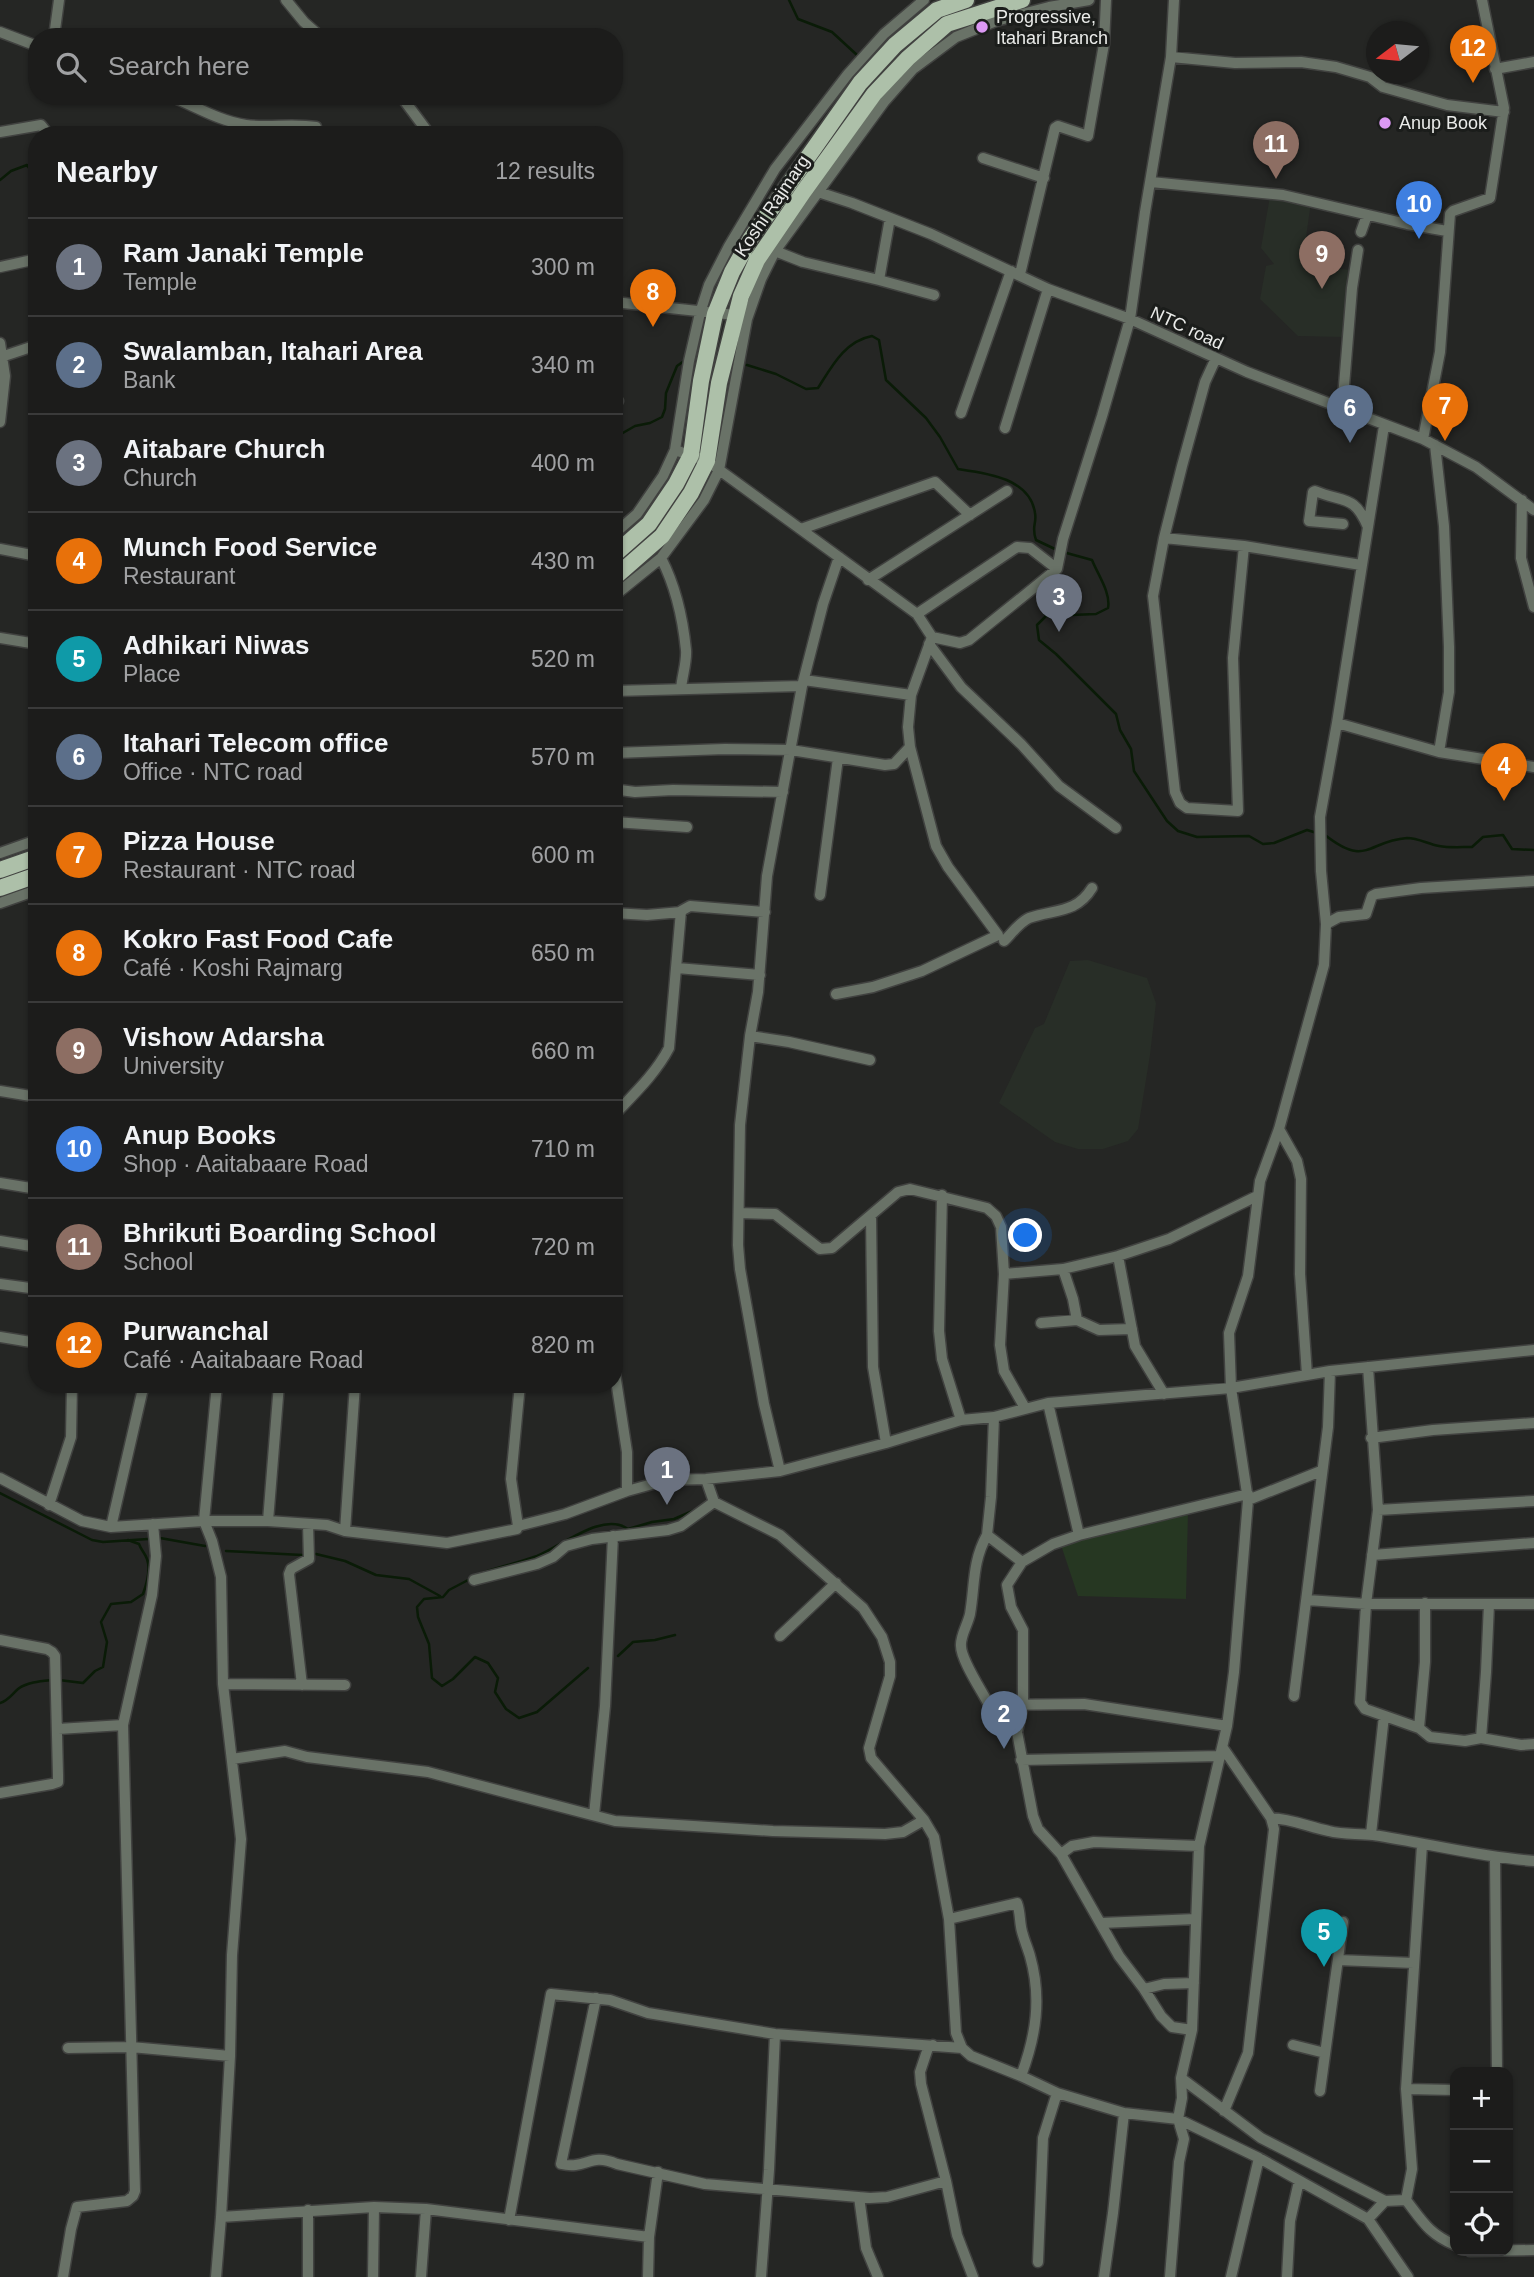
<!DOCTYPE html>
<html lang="en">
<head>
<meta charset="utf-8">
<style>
  :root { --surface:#1c1c1b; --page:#252524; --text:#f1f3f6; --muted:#a0a1a3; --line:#3a3a3a; --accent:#ea580c }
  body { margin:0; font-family:Helvetica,sans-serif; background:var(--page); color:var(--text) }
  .controls { position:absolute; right:21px; bottom:21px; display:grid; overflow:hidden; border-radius:14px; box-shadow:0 2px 5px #0004 }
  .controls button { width:63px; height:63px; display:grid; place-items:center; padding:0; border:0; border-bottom:2px solid var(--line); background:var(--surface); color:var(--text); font:35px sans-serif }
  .compass { position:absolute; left:1366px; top:21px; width:63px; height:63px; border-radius:50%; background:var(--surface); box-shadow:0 2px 5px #0004; rotate:254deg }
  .you { position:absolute; left:1026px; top:1236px; width:24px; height:24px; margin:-18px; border:5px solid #fff; border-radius:50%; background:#1a73e8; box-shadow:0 0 0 10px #1a73e833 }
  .badge { display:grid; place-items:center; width:46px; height:46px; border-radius:50%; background:var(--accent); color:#fff; font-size:23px; font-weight:700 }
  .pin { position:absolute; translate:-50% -58px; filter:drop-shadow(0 2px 4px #0008) }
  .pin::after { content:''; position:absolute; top:37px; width:24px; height:21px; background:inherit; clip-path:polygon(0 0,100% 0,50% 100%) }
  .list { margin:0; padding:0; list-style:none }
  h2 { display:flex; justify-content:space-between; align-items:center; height:91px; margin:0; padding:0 28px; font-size:30px }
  h2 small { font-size:23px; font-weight:400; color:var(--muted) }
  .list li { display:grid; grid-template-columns:46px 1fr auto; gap:21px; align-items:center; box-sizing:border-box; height:98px; padding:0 28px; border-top:2px solid var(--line) }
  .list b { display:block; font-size:26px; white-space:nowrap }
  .list p { margin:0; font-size:23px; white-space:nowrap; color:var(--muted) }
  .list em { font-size:23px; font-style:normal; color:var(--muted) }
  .icon { flex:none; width:38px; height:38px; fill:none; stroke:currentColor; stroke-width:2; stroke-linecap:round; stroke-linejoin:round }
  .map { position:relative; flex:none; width:1534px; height:2277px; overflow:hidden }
  .search { position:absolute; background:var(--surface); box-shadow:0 2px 5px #0004; left:28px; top:28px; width:595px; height:77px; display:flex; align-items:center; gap:18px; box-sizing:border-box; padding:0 24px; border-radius:28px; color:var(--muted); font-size:26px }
  .panel { position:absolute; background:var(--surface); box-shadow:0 2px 5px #0004; left:28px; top:126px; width:595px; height:1267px; border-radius:28px }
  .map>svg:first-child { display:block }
</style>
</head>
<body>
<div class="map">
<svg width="1534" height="2277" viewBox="0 0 1534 2277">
  <rect width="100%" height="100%" fill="#252624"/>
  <!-- built -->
  <path fill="#282e27" d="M1270 196 1311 202 1302 266 1352 270 1343 337 1298 336 1260 299 1266 266 1274 264 1261 248Z
    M1088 960 1147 978 1156 1003 1150 1055 1138 1129 1128 1141 1103 1149H1078L1055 1142 999 1103 1035 1028 1044 1024 1070 961Z"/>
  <!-- pitch -->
  <path fill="#263722" d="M1188 1511 1186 1599 1078 1596 1061 1545Z"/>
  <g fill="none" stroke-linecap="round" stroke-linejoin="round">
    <!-- stream -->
    <path stroke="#0a1b07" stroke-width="2.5" d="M789 0 798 19 832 32 857 55
      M0 180 11 171 27 165 37 179
      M747 365 776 374 806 389 818 388C832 366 845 341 872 336L879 340 886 380 926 418 940 437 958 469C986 473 1030 478 1035 513 1037 524 1031 526 1036 540L1057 550
      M614 438 635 426 650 423 662 417 665 409 666 393 677 366 684 361
      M1063 552 1092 560C1098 575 1111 593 1108 608L1096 614 1046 616 1037 625 1039 640 1056 654 1116 714 1120 730 1131 749 1134 771 1167 821 1178 831 1197 837 1249 836 1263 844 1274 843 1307 830 1317 833
      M1325 835C1367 868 1367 841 1407 838 1418 838 1428 844 1439 846 1449 848 1461 847 1472 847L1483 837 1503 835 1512 849 1534 850
      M0 1493 92 1540 103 1542 148 1539
      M160 1538 205 1546
      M226 1551 302 1555
      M316 1554 345 1561 376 1575 409 1579 440 1596
      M479 1574C498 1567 518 1563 537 1556 562 1546 603 1511 628 1529L652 1522 674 1519 695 1510
      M470 1579 449 1590 443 1597 424 1599 417 1607 418 1617 429 1644 432 1678 442 1686 453 1679 475 1657 488 1663 498 1678 495 1692 506 1709 519 1718 537 1712 588 1668
      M618 1656 633 1642 655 1640 675 1635
      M59 1680 83 1683 95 1671 103 1667 107 1642 101 1622 111 1604 131 1602 143 1594C147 1583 151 1570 147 1559 145 1553 141 1550 139 1544L128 1540
      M0 1703C9 1700 11 1695 18 1689 27 1682 42 1681 52 1680"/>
    <!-- street casing -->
    <g stroke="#414240" stroke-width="13">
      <path id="street" d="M286 0 304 22 321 37
        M0 32 37 46
        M54 37 59 0
        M1171 57 1235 63 1301 62 1336 67 1370 77 1383 87 1447 105 1504 112
        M1495 69 1534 62
        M170 96C195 106 219 121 246 125 269 128 293 123 316 127L317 135
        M401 96 430 135
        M0 132 41 125 49 135
        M983 158 1044 178
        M1151 182 1283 195 1407 224 1447 231
        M818 192 852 203 931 234 1048 289 1130 319 1247 372 1423 439 1476 467 1534 510
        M890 218 879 280 934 295
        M1361 232 1367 215
        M775 251 803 262 879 280
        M0 267 37 259
        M1020 274 1055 128 1058 126 1088 136 1104 44 1106 0
        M614 302 735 315
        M0 343 5 376 0 422
        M4 356 37 345
        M1216 358 1205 382 1182 466 1164 538 1153 596 1175 792 1180 803 1187 808 1238 811 1233 658 1244 546
        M614 400 618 401
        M1342 410 1352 288 1358 250
        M961 413 1011 271
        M1005 428 1048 289
        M1423 439 1440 352 1450 214 1453 211 1490 198 1504 108 1482 0
        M1435 445 1444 526 1449 647V692L1439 752
        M675 450 707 461 917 614 932 637 911 695 908 727 910 747 936 846 948 867 998 935 922 971 873 987 836 994
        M1522 500 1521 558 1534 607
        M1343 524 1309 521 1313 492 1315 491C1344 503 1354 494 1368 527
        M801 529 935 482 970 515
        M614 534 637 514 663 476 675 450 689 361 700 313 709 285 729 246 775 169 848 74 884 34 924 0
        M1164 538 1244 546 1361 565
        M0 549 37 556
        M661 558C675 585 683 620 686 650 687 662 682 676 681 689
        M868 580 1007 491
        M614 596 661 558 704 500 719 470 747 319 761 279 775 251 884 102 913 69 956 37 996 21 1049 7 1089 0
        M917 614 1017 547 1030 548 1057 569
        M932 637 960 643 969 640 1057 569 1063 539 1102 416 1130 319 1145 212 1171 57 1174 0
        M0 638 37 644
        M929 644 961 687 1021 744 1059 786 1116 828
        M804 680 911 695
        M614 691 802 686
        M1337 723 1439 752 1534 767
        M614 753 725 749 791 750 885 765 894 764 910 747
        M614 793 620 790 635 792 673 790 783 792
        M614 822 687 827
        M0 853 37 840
        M820 895 838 758
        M0 903 37 890
        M614 913 647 915 681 912
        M1326 924 1339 917 1366 914 1372 896 1376 894 1421 888 1534 881
        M1004 941C1011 934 1020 922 1029 918 1054 909 1076 914 1092 888
        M677 968 760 975
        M750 1036 789 1042 870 1060
        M0 1091 37 1097
        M615 1114C635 1093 656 1073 669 1048L681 911 690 906 765 912
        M1279 1129 1297 1161 1301 1179 1300 1274 1307 1375
        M0 1183 37 1189
        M942 1195 939 1331 942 1359 961 1420
        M739 1213 775 1214 820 1249 832 1248 898 1192 910 1189 987 1208 996 1216 1001 1227 1004 1274 1000 1345 1004 1371 1025 1408
        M871 1216 873 1367 886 1443
        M0 1241 37 1247
        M1118 1256 1135 1346 1164 1394
        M1063 1269 1073 1299 1077 1320
        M1004 1274 1063 1269 1118 1256 1169 1239 1257 1196
        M0 1284 37 1289
        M1041 1323 1077 1320 1099 1330 1132 1329
        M0 1337 37 1343
        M614 1367 627 1452V1491
        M1368 1367 1378 1510 1366 1604 1360 1702 1365 1709 1419 1728 1430 1737 1465 1741 1481 1738 1521 1745 1534 1744
        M1048 1403 1079 1535
        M994 1417 991 1497 987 1535 1022 1562
        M1371 1438 1433 1430 1534 1423
        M780 1471 764 1404 740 1269 738 1245 740 1125 750 1036 758 992 767 876 802 686 823 604 839 557
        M0 1478 82 1521 111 1527 204 1521H268L327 1525 345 1531 447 1543 517 1529 518 1526 565 1514 627 1491 667 1480 706 1479 780 1471 886 1443 961 1420 994 1417 1048 1403 1231 1388 1330 1371 1534 1350
        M706 1479 714 1502 780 1535 863 1608 882 1637 890 1662V1676L869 1748 871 1758 924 1820 934 1837 949 1919 956 2033 962 2048 971 2056 1021 2076 1057 2093 1124 2113 1178 2119 1259 2158 1368 2219 1408 2277
        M1248 1500 1321 1471
        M49 1505 71 1437 72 1384
        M1378 1510 1534 1501
        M268 1521 279 1384
        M518 1526 511 1479 520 1384
        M111 1527 144 1384
        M345 1531 355 1384
        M987 1535C972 1562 975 1585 970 1614 968 1624 960 1636 961 1646 961 1660 982 1691 989 1705L1084 1704 1227 1726
        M1372 1555 1534 1543
        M474 1580 537 1564 553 1557 566 1546 592 1539 668 1530 681 1526 714 1502
        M1307 1600 1366 1604H1534
        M780 1636 836 1583
        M0 1640 47 1649 52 1652 55 1656 58 1775V1782L52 1784 0 1793
        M223 1684 345 1685
        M302 1685 289 1574 291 1569 309 1559 308 1524
        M1294 1696 1328 1427 1330 1371
        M1419 1728 1425 1662V1603
        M58 1729 123 1725
        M1481 1738 1486 1672 1489 1604
        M1223 1748 1271 1818 1274 1829 1248 2053 1224 2111
        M232 1759 285 1751 307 1757 428 1772 615 1821 773 1831 885 1834 903 1832 924 1820
        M1021 1760 1221 1756
        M594 1815 605 1706 613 1536
        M1271 1818C1292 1819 1309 1827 1329 1831 1343 1835 1358 1833 1373 1835 1427 1843 1479 1857 1534 1861
        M1371 1834 1384 1716
        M1061 1854 1072 1846 1094 1842 1199 1846
        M1495 1859 1497 2072
        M949 1919 1017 1903C1021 1914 1019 1924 1023 1935 1025 1942 1028 1949 1030 1956 1042 1998 1036 2036 1021 2076
        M1101 1923 1196 1919
        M1338 1960 1414 1963
        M1144 1989 1164 1984 1194 1983
        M596 1998 561 2164C587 2170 589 2152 617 2164L705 2184 870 2198 887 2197 946 2181
        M1192 2030 1172 2027 1161 2016 1144 1989 1119 1956 1061 1854 1038 1829 1033 1816 1017 1732 1023 1705V1630L1011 1607 1007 1585 1022 1562 1053 1544 1079 1535 1248 1494
        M933 2045 928 2048 920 2072 921 2084 946 2181 957 2235 973 2277
        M1293 2045 1325 2053
        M68 2048 131 2047 230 2056
        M1181 2078 1261 2138 1385 2201
        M1406 2089 1455 2090
        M1320 2091 1343 1922
        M859 2197 866 2248 878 2277
        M1406 2200 1412 2169 1406 2089 1422 1845
        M308 2210V2277
        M221 2217 374 2207 426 2209 649 2237
        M1368 2219 1385 2201 1406 2200C1423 2222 1429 2234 1455 2245
        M509 2220 551 1994 610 2000 648 2013 775 2034 962 2048
        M1470 2251 1534 2250
        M1038 2262 1043 2138 1057 2093
        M63 2277 71 2229 77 2207 127 2201 133 2196 135 2191 123 1725 152 1595 156 1556 153 1524
        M216 2277 221 2217 230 2056 232 1955 241 1839 223 1684 221 1577 212 1541 204 1521 217 1384
        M373 2277 374 2207
        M421 2277 426 2209
        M648 2277 649 2237 658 2172
        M761 2277 769 2170 775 2034
        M1104 2277 1113 2213 1124 2113
        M1170 2277 1179 2162 1184 2139 1178 2119 1182 2098 1181 2078 1192 2030 1199 1846 1227 1726 1234 1672 1248 1500 1231 1388 1229 1333 1248 1276 1260 1181 1279 1129 1324 965 1326 924 1321 871 1320 817 1337 723 1384 426
        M1231 2277 1259 2158
        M1287 2277 1290 2221 1299 2181"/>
    </g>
    <!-- primary casing -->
    <g stroke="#414240" stroke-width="19">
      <path id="primary" d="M614 555 649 524 676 484 691 455 701 381 715 314 732 272 751 238 860 83 895 45 937 10 966 0
        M614 578 662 536 691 493 707 461 719 383 741 296 757 260 804 191 874 94 908 58 947 24 1022 0
        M0 870 37 857
        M0 888 37 875"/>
    </g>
    <!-- street -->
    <use href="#street" stroke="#697267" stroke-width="10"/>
    <!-- primary -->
    <use href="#primary" stroke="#adc0a9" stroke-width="16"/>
  </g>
  <!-- markers -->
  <g fill="#dc99f4" stroke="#1b1d1b" stroke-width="2.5">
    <circle cx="982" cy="27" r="7"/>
    <circle cx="1385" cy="123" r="7"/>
  </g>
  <g text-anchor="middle" stroke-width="6" stroke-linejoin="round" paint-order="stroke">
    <!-- poi labels -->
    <g font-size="18" fill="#eaebe9" stroke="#1b1d1b" text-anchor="start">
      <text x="996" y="23">Progressive,<tspan x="996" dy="21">Itahari Branch</tspan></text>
      <text x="1399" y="129">Anup Book</text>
    </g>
    <!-- street labels -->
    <g font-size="18" fill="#eaebe9" stroke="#1b1d1b">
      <text transform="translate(772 206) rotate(-56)" y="6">Koshi Rajmarg</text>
      <text transform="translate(1187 328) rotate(25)" y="6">NTC road</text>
    </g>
  </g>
</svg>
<div class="controls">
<button>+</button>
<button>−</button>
<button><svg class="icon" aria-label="locate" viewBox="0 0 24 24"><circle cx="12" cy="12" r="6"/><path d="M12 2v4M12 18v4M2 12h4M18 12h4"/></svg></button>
</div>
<svg class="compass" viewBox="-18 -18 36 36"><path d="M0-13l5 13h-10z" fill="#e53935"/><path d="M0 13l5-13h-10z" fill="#a0a1a3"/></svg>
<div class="you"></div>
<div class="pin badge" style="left:667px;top:1505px;background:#6b7280">1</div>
<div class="pin badge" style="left:1004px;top:1749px;background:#5c6f8a">2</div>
<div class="pin badge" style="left:1059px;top:632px;background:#6b7280">3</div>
<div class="pin badge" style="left:1504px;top:801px;background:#e8710a">4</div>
<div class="pin badge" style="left:1324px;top:1967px;background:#0f9aa8">5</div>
<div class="pin badge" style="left:1350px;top:443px;background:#5c6f8a">6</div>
<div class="pin badge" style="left:1445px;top:441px;background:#e8710a">7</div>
<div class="pin badge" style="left:653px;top:327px;background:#e8710a">8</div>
<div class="pin badge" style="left:1322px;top:289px;background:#8d6e63">9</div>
<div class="pin badge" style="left:1419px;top:239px;background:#3f7fe0">10</div>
<div class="pin badge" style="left:1276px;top:179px;background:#8d6e63">11</div>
<div class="pin badge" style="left:1473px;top:83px;background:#e8710a">12</div>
<div class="search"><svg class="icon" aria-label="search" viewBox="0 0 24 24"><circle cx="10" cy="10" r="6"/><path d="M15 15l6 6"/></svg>Search here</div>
<section class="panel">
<h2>Nearby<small>12 results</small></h2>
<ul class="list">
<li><span class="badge" style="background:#6b7280">1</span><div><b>Ram Janaki Temple</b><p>Temple</p></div><em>300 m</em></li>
<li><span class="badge" style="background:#5c6f8a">2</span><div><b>Swalamban, Itahari Area</b><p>Bank</p></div><em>340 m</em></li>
<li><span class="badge" style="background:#6b7280">3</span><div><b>Aitabare Church</b><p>Church</p></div><em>400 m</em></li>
<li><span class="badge" style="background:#e8710a">4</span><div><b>Munch Food Service</b><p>Restaurant</p></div><em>430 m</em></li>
<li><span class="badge" style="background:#0f9aa8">5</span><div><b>Adhikari Niwas</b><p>Place</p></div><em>520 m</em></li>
<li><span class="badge" style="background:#5c6f8a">6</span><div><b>Itahari Telecom office</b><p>Office · NTC road</p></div><em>570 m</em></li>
<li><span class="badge" style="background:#e8710a">7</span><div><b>Pizza House</b><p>Restaurant · NTC road</p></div><em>600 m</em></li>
<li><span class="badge" style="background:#e8710a">8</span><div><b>Kokro Fast Food Cafe</b><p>Café · Koshi Rajmarg</p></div><em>650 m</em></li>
<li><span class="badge" style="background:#8d6e63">9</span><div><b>Vishow Adarsha</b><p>University</p></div><em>660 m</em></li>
<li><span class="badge" style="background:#3f7fe0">10</span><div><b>Anup Books</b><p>Shop · Aaitabaare Road</p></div><em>710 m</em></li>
<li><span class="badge" style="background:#8d6e63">11</span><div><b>Bhrikuti Boarding School</b><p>School</p></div><em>720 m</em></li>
<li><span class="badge" style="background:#e8710a">12</span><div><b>Purwanchal</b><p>Café · Aaitabaare Road</p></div><em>820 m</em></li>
</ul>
</section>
</div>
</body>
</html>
